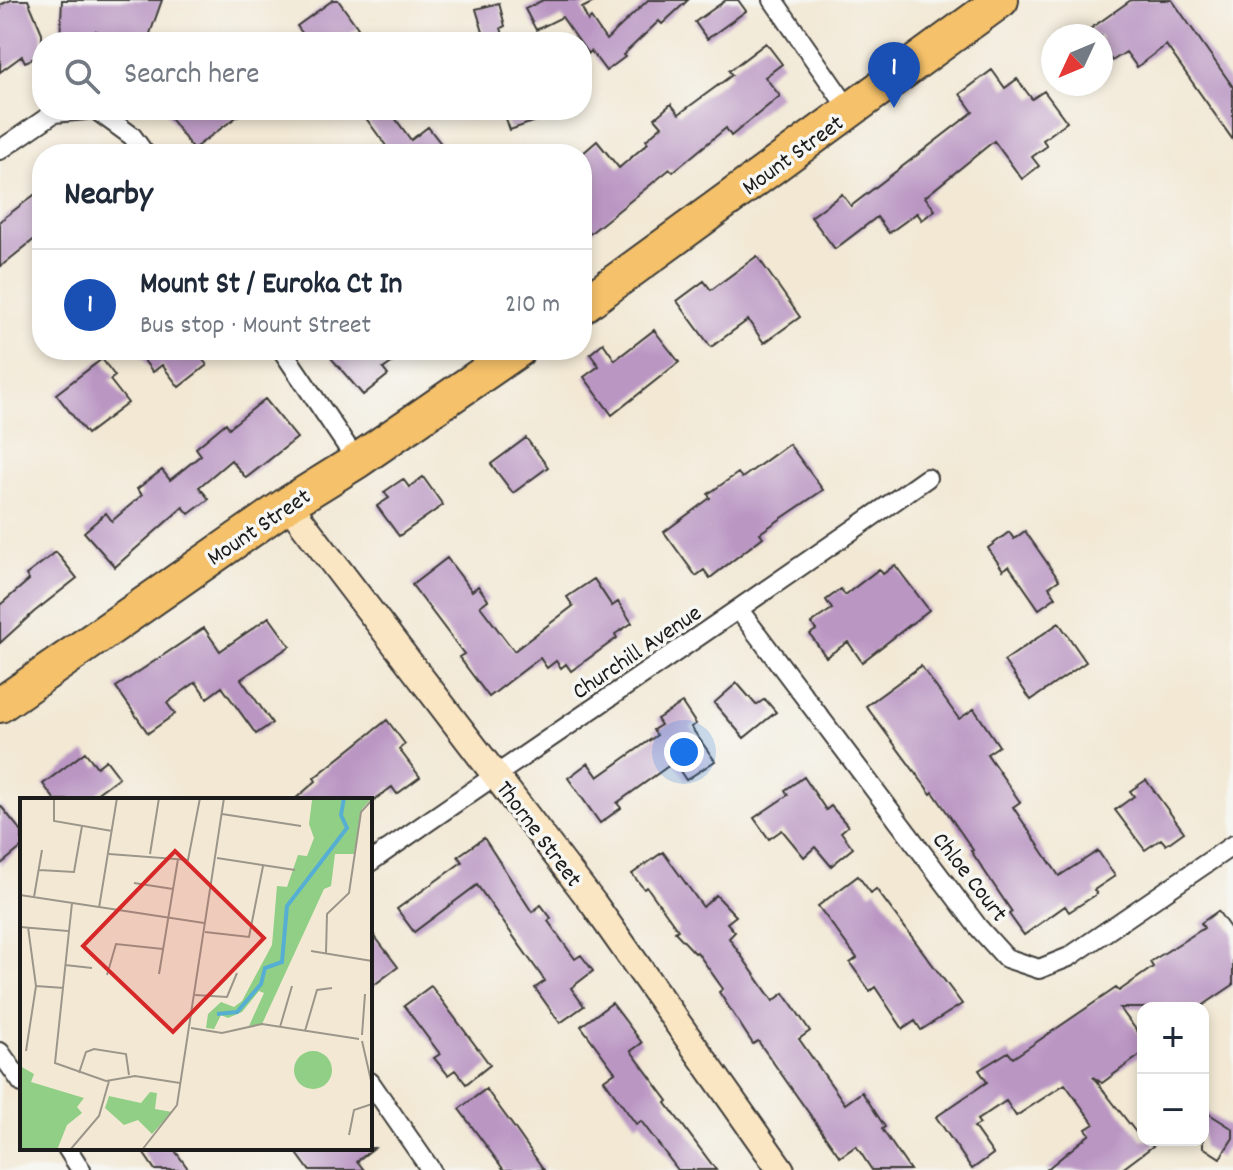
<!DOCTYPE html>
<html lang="en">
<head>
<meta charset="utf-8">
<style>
  :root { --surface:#fff; --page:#f6f6f7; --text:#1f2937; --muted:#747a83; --line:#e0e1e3; --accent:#c8321e }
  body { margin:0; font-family:Dekko,sans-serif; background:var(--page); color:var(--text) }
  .controls { position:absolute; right:24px; bottom:24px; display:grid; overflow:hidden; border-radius:16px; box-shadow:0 4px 12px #0003 }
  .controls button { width:72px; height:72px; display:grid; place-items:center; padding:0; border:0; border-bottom:2px solid var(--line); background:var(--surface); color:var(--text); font:40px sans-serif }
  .compass { position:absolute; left:1041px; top:24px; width:72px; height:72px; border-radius:50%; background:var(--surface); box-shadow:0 4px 12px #0003; rotate:226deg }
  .you { position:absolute; left:684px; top:752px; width:28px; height:28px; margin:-20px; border:6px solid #fff; border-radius:50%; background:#1a73e8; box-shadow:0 0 0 12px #1a73e833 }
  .badge { display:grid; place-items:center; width:52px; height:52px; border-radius:50%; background:var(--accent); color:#fff; font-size:26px; font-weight:700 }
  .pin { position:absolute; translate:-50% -66px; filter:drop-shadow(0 2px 4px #0008) }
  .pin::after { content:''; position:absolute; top:42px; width:28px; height:24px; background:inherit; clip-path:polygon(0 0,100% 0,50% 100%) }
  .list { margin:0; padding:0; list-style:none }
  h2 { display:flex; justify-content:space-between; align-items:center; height:104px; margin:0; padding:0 32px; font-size:34px }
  h2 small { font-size:26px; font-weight:400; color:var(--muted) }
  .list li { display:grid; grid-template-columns:52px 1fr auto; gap:24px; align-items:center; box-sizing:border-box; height:112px; padding:0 32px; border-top:2px solid var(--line) }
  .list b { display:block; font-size:30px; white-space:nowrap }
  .list p { margin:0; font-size:26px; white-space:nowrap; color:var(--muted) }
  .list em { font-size:26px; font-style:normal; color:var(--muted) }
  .icon { flex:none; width:44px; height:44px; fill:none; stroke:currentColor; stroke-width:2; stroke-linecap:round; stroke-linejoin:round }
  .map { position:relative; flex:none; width:1233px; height:1170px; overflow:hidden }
  .search { position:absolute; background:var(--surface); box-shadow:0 4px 12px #0003; left:32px; top:32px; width:560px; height:88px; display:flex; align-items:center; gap:20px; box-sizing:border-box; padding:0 28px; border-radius:32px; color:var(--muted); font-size:30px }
  .panel { position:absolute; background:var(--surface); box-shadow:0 4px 12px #0003; left:32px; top:144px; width:560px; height:216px; border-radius:32px }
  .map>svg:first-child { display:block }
</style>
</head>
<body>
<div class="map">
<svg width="1233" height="1170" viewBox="0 0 1233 1170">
  <rect width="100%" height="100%" fill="#f6f6f2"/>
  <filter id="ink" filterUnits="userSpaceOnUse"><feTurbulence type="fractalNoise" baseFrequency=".0125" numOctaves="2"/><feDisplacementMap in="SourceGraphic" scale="16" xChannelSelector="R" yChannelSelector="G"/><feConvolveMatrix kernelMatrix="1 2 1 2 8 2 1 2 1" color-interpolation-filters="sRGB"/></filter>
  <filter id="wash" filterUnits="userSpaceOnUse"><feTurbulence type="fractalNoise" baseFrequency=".006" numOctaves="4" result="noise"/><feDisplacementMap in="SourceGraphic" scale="32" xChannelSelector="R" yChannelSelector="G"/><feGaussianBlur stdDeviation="1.8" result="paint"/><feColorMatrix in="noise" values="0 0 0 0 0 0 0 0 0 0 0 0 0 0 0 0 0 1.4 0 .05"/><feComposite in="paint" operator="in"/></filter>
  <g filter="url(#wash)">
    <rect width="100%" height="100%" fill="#f2e8d4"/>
    <g id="blocks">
      <!-- building -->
      <path fill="#ba96c3" d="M11 0H28L42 33V55L25 62 22 56 0 72V5Z
        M62 0H162L147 42H125L96 31V42L60 41Z
        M333 0H338L358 28 339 42H309L297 26Z
        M543 0H598L582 8 588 21 591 18 606 40 648 0H688L662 24 659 21 623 55 625 57 606 71 591 51 588 54 562 17 536 30 525 9Z
        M726 0H738L746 11 707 39 695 22Z
        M1131 0H1172L1233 87V140L1166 45 1137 67 1126 52 1112 61 1101 45V36H1095L1090 29Z
        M499 3 505 26 501 28 505 42H486L476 9Z
        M766 43 782 64 765 77 780 96 731 136 726 128 673 172 670 169 582 240V154L597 141 619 168 648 143 646 140 662 126 655 118 671 104 679 114 732 75 729 71Z
        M992 70 1005 88 1017 79 1032 99 1044 91 1067 122 1043 140 1047 146 1032 157 1039 166 1022 179 994 141 925 197 935 210 922 220 917 213 889 233 877 217 835 249 811 217 842 194 851 206 973 112 960 94Z
        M164 110H246L193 149Z
        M360 110H389L411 140 428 127 449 154H392Z
        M503 110H558V113L510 130Z
        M42 189V233L0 267V221Z
        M757 256 800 317 764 343 748 320 711 347 677 301 704 281 711 290Z
        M654 330 679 362 612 415 584 377 599 366 590 354 603 343 615 360Z
        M136 350H195L207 365 179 387 162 365 153 372Z
        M341 350H410L383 369 388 375 363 395 331 358Z
        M102 359 115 376 110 380 128 403 87 434 56 394Z
        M265 399 297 438 246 478 231 460 199 487 209 499 189 514 183 507 115 567 84 532 106 513 112 521 142 495 137 489 162 470 170 480 201 455 196 448 226 423 229 428Z
        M526 438 548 467 513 493 491 464Z
        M789 444 823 490 760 533 763 537 710 578 704 570 696 576 664 532 710 498 708 494 738 473 742 478Z
        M423 477 443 505 399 536 377 506 389 498 384 492 403 479 409 487Z
        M1025 531 1059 580 1049 587 1056 597 1039 609 1009 566 1003 570 988 548 1009 532 1014 539Z
        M56 552 77 578 34 612 0 643V605L29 580 26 575Z
        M447 558 472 591 478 586 488 600 480 606 514 651 573 606 567 597 594 579 612 606 618 602 632 623 615 634 617 638 571 671 566 664 561 668 556 661 547 668 540 658 489 697 459 657 464 654 412 585Z
        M895 565 929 610 862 662 848 642 826 657 810 634 816 630 811 623 832 609 826 600 841 589 845 595 879 569 883 574Z
        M269 617 290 646 241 679 272 723 256 734 222 687 207 698 196 682 167 703 175 714 148 733 116 687 204 628 220 651Z
        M1059 623 1086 662 1031 700 1004 661Z
        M921 666 959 719 974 709 999 746 987 754 1020 802 1013 807 1059 876 1098 851 1115 876 1094 890 1097 894 1069 912 1065 906 1024 935 1009 914 1012 912 971 851 973 850 933 792 931 794 866 706Z
        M737 683 756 705 765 699 776 712 744 738 714 703Z
        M682 703 696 724 691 727 715 761 686 780 674 762 617 803 621 808 600 823 568 778 588 763 598 777 657 735 653 730 661 725 657 719Z
        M387 720 405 744 399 749 420 777 397 794 392 787 374 800H294L316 781 314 778Z
        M85 752 97 767 106 760 119 777 88 800H55L43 784Z
        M804 777 826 810 831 806 848 826 841 832 853 848 831 866 815 847 804 857 782 830 769 839 754 818 788 795 785 790Z
        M1146 780 1184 832 1166 845 1161 839 1145 850 1115 810 1134 796 1130 791Z
        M0 805 22 832V847L0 865Z
        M484 838 532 912 541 905 551 918 548 921 575 959 581 955 593 971 571 988 584 1006 560 1023 535 988 545 981 477 885 414 932 397 909 462 862 458 856Z
        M663 852 703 907 716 895 736 916 727 923 735 932 729 938 773 1001 784 993 810 1031 799 1039 845 1104 862 1092 885 1127 882 1129 910 1170H872L856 1146 840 1157 758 1041 753 1044 719 992 723 989 697 952 695 953 675 932 678 930 647 887 644 889 632 874Z
        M858 876 871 893 876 889 962 1004 921 1030 915 1021 903 1029 875 987 870 991 850 963 857 958 818 906Z
        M1218 911 1233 932V985L1199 1008H1120L1143 1039V1053L1102 1083 1093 1077 1142 1140H1161L1121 1170H1046L1090 1134 1086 1129 1094 1124 1065 1084 1016 1116 1006 1101 977 1120 980 1124 974 1127 993 1154 972 1169 936 1117 987 1082 979 1070 1008 1052 1013 1058 1116 988 1119 991 1153 967 1150 962 1204 928 1201 923Z
        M370 930 398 967 370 988Z
        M431 986 490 1065 466 1084 455 1070 448 1075 434 1058 440 1054 404 1006Z
        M612 1003 642 1043 631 1051 668 1101 666 1103 716 1170H678L641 1121 636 1124 604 1080 615 1072 581 1026Z
        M486 1089 516 1130 544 1170H504L459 1109Z
        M1203 1110 1233 1129V1138L1220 1158 1203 1147Z
        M140 1148H173L189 1170H155Z
        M293 1148H374L357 1161 364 1170H309Z"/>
    </g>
  </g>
  <g filter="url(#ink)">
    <use href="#blocks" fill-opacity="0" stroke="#3c3b38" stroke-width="2"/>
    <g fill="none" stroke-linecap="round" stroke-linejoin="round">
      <!-- street casing -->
      <g stroke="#3c3b38" stroke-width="22">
        <path id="street" d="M773 0 850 111
          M96 110 132 136 145 154
          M0 150 54 113 86 110
          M282 350 357 461
          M739 610 978 927 1006 958 1039 969 1069 957 1233 845
          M370 862C555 733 743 608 927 478
          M0 1052 22 1083
          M370 1082 431 1170
          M67 1148 81 1170"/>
      </g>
      <!-- secondary casing -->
      <g stroke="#3c3b38" stroke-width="30">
        <path id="secondary" d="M288 504 593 903 781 1170"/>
      </g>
      <!-- highway casing -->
      <g stroke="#3c3b38" stroke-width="38">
        <path id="highway" d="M582 306 1001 0
          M0 705 288 504 357 461 518 350"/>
      </g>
      <!-- street -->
      <use href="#street" stroke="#fff" stroke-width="18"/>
      <!-- secondary -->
      <use href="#secondary" stroke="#fbe6c4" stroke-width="26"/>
      <!-- highway -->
      <use href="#highway" stroke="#f5c16b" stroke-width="34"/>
    </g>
  </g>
  <g text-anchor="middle" stroke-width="7" stroke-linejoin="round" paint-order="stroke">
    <!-- street labels -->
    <g font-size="24" fill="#1c1c1c" stroke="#f6f6f2">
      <text transform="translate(792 154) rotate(-36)" y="8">Mount Street</text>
      <text transform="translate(258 526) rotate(-34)" y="8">Mount Street</text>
      <text transform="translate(636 651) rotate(-34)" y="8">Churchill Avenue</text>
      <text transform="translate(540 833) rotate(53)" y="8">Thorne Street</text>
      <text transform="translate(971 876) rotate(52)" y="8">Chloe Court</text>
    </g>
  </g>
  <!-- overview -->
  <g transform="translate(20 798)">
    <rect width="352" height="352" fill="#f2e8d4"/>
    <path d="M282 0H352L342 11 334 56H315L311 88 304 91 242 226 229 228 244 195 239 193 222 214 208 220 201 217 194 231 186 230 188 216 201 204 214 209 222 203 252 147 257 88 267 89 278 57 287 58 294 40 289 26 292 2ZM274 272a19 19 0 1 1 38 0a19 19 0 1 1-38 0ZM0 268 14 276 11 284 64 300 57 309 62 315 47 327 37 352H0ZM130 294 137 295 135 311 152 314 132 336 118 322 104 327 85 310 89 298 121 305Z" fill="#90cf85"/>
    <path fill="none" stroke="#56afd3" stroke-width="4" d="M197 216 217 214 241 186 245 170 262 164 267 108 327 30 321 17 324 0"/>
    <path fill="none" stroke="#9c968a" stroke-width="2" d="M34 0V23L92 33M202 16 281 28M89 56 168 62 180 0M130 56 139 0M197 60 275 72M19 72 54 74 62 28M114 85 153 91M0 97 184 125M14 99 22 52M52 105 35 265 86 283 115 278 160 285M79 110 97 0M0 129 48 133M185 134 229 139 243 68M291 153 352 163M306 155 307 116 329 95 341 14 352 2M45 167 72 170M139 176 158 61M87 177 96 146 143 151M16 188 44 190M175 197 207 199 217 175M260 229 272 188M171 230 202 235 242 226 339 241M285 233 297 192 312 190M342 237 345 196M342 243 352 287M6 253 16 188 8 129M59 275 66 254 74 251 106 256 109 277M329 337 334 312 352 306M50 352 79 318 89 283M122 352 157 307 204 0"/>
    <path fill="#d62828" fill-opacity="0.15" stroke="#d62828" stroke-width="4" d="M155 53 244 140 153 234 63 148Z"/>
    <rect width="352" height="352" fill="none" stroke="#1c1c1c" stroke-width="4"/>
  </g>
</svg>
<div class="controls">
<button>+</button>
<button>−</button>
</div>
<svg class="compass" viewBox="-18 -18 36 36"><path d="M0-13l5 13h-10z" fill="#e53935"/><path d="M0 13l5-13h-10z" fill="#747a83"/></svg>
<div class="you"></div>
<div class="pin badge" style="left:894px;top:108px;background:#1a4fb4">1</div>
<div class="search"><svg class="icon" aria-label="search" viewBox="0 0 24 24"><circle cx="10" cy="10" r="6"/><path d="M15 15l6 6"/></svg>Search here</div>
<section class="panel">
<h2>Nearby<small></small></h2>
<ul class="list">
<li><span class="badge" style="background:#1a4fb4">1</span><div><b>Mount St / Euroka Ct In</b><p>Bus stop · Mount Street</p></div><em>210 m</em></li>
</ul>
</section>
</div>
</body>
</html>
